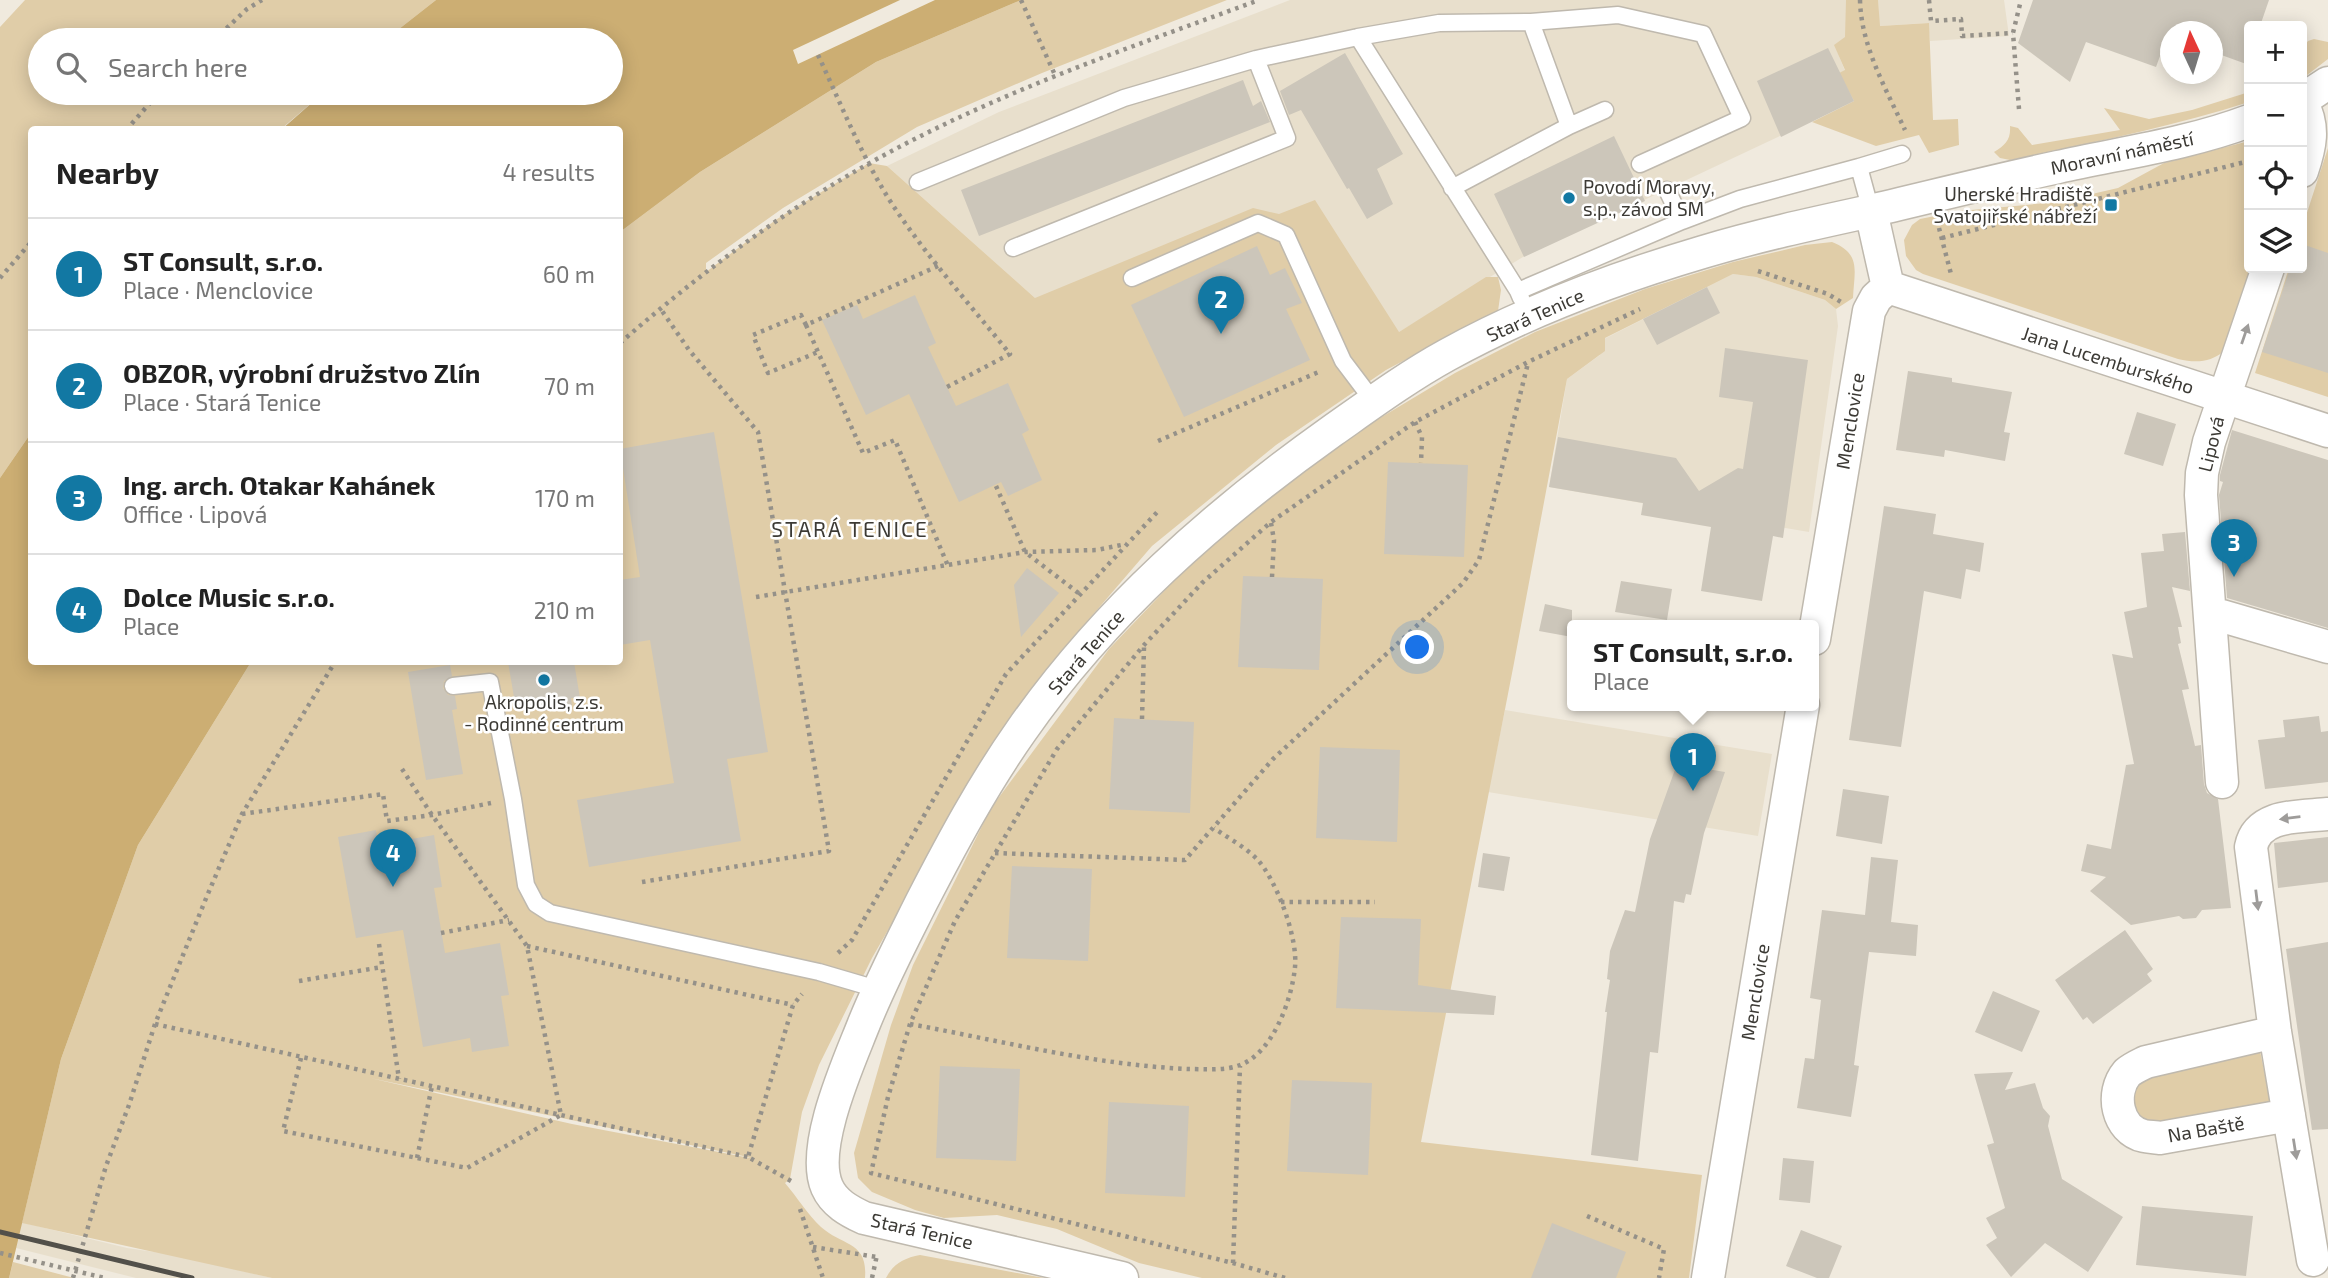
<!DOCTYPE html>
<html lang="en">
<head>
<meta charset="utf-8">
<style>
  :root { --surface:#fff; --page:#f6f6f6; --text:#222; --muted:#767676; --line:#e0e0e0; --accent:#1278a3 }
  body { margin:0; font-family:"Exo 2",sans-serif; background:var(--page); color:var(--text) }
  .controls { position:absolute; right:21px; top:21px; display:grid; overflow:hidden; border-radius:7px; box-shadow:0 4px 18px #0003 }
  .controls button { width:63px; height:63px; display:grid; place-items:center; padding:0; border:0; border-bottom:2px solid var(--line); background:var(--surface); color:var(--text); font:35px sans-serif }
  .compass { position:absolute; left:2160px; top:21px; width:63px; height:63px; border-radius:50%; background:var(--surface); box-shadow:0 4px 18px #0003; rotate:356deg }
  .you { position:absolute; left:1418px; top:648px; width:24px; height:24px; margin:-18px; border:5px solid #fff; border-radius:50%; background:#1a73e8; box-shadow:0 0 0 10px #1a73e833 }
  .badge { display:grid; place-items:center; width:46px; height:46px; border-radius:50%; background:var(--accent); color:#fff; font-size:23px; font-weight:700 }
  .pin { position:absolute; translate:-50% -58px; filter:drop-shadow(0 2px 4px #0008) }
  .pin::after { content:''; position:absolute; top:37px; width:24px; height:21px; background:inherit; clip-path:polygon(0 0,100% 0,50% 100%) }
  .popup { position:absolute; left:1567px; top:620px; width:252px; height:91px; box-sizing:border-box; display:grid; place-content:center; border-radius:7px; background:var(--surface); filter:drop-shadow(0 2px 5px #0005); font-size:23px; white-space:nowrap; color:var(--muted) }
  .popup b { font-size:26px; color:var(--text) }
  .popup::after { content:''; position:absolute; left:50%; top:100%; margin-left:-14px; border:14px solid transparent; border-top-color:var(--surface) }
  .list { margin:0; padding:0; list-style:none }
  h2 { display:flex; justify-content:space-between; align-items:center; height:91px; margin:0; padding:0 28px; font-size:30px }
  h2 small { font-size:23px; font-weight:400; color:var(--muted) }
  .list li { display:grid; grid-template-columns:46px 1fr auto; gap:21px; align-items:center; box-sizing:border-box; height:112px; padding:0 28px; border-top:2px solid var(--line) }
  .list b { display:block; font-size:26px; white-space:nowrap }
  .list p { margin:0; font-size:23px; white-space:nowrap; color:var(--muted) }
  .list em { font-size:23px; font-style:normal; color:var(--muted) }
  .icon { flex:none; width:38px; height:38px; fill:none; stroke:currentColor; stroke-width:2; stroke-linecap:round; stroke-linejoin:round }
  .map { position:relative; flex:none; width:2328px; height:1278px; overflow:hidden }
  .search { position:absolute; background:var(--surface); box-shadow:0 4px 18px #0003; left:28px; top:28px; width:595px; height:77px; display:flex; align-items:center; gap:18px; box-sizing:border-box; padding:0 24px; border-radius:38px; color:var(--muted); font-size:26px }
  .panel { position:absolute; background:var(--surface); box-shadow:0 4px 18px #0003; left:28px; top:126px; width:595px; height:539px; border-radius:7px }
  .map>svg:first-child { display:block }
</style>
</head>
<body>
<div class="map">
<svg width="2328" height="1278" viewBox="0 0 2328 1278">
  <rect width="100%" height="100%" fill="#f0eade"/>
  <!-- built -->
  <path fill="#e8dfcc" d="M1290 0H1846V37L1835 46 1845 71 1839 73 1854 101 1523 257 1399 332 1035 298 887 166 999 112Z
    M1878 0H2004L2009 36 1930 41 1928 23 1879 26Z
    M1733 274 1756 277 1825 300 1836 309 1838 326 1809 532 1549 487 1567 379 1600 355 1604 339Z
    M1505 710 1772 754 1758 836 1488 792Z
    M0 1217 127 1248 175 1255 272 1278H136L0 1244Z"/>
  <!-- green -->
  <path fill="#e0cda8" fill-rule="evenodd" d="M25 0H436L385 40H40V93H323L281 129 32 130 31 433 0 478V27Z
    M1021 0H1227L1042 73 917 127 783 208 706 263V272L777 219 869 163 887 166 1035 298 1253 208 1279 214 1315 200 1399 332 1486 277H1498L1501 290 1498 311 1386 370 1276 445 1152 546 1072 639 1003 730 872 958 819 1065 802 1112 790 1179 785 1183C797 1197 808 1215 821 1227 842 1246 868 1241 865 1278H272L22 1223 61 1059 138 845 251 662H620V232L700 172 876 62ZM370 1078 748 1157 750 1158 572 1124Z
    M1846 0H1878L1880 26 1929 23 1933 120 1958 119 1959 145 1929 153 1919 135 1876 146 1812 122 1854 101 1839 73 1845 70 1834 45 1845 37Z
    M2314 39 2328 42V59L2302 79V49L2308 41Z
    M2249 92V102C2171 127 2090 143 2010 160L2000 158 1994 152C2005 145 2011 140 2010 126L2018 128 2032 145 2120 130 2104 108 2149 119 2192 110Z
    M2249 141V268H2259C2244 312 2240 374 2178 359L1923 274 1916 270 1906 256 1904 240 1912 225 1920 219 1960 211 2057 202 2118 188 2164 163Z
    M2328 148V397L2255 373 2289 268H2302V228Z
    M1832 242C1862 254 1854 272 1853 298L1836 309 1825 300 1756 277 1733 274 1605 338V351L1567 379 1514 663 1421 1142 1702 1175 1689 1278H1202L1139 1263 1057 1229 997 1215 944 1218 915 1210 872 1192 858 1178 854 1153 891 1025 913 965 991 808 1109 649 1210 543 1355 433 1455 373 1535 332 1645 289 1733 262 1805 245Z
    M2260 1051 2271 1104 2173 1128 2138 1124 2129 1094 2139 1078Z
    M920 1255 1044 1278H886C893 1264 904 1258 920 1255Z
    M13 1262 74 1278H9Z"/>
  <!-- water -->
  <path fill="#ccae73" d="M436 0H1021L876 62 700 172 620 232V130H281L323 93H611V40H385Z
    M31 433 32 662H251L138 845 61 1059 10 1274 9 1278H0V478Z"/>
  <!-- pier -->
  <path fill="#f0eade" d="M900 0H935L798 64 793 50Z"/>
  <!-- building -->
  <path fill="#ccc6ba" d="M2033 0H2269L2260 26H2249V65L2213 52V32H2171V38L2167 37 2156 67 2086 42 2070 82 2018 43Z
    M1828 48 1854 101 1781 137 1757 81Z
    M1345 53 1403 154 1377 169 1393 204 1367 219 1349 188 1347 189 1301 110 1289 115 1280 91Z
    M1243 80 1253 106 1261 101 1270 122 979 236 961 190Z
    M1614 136 1645 201 1524 257 1494 194Z
    M2302 244 2328 253V373L2262 352 2290 268H2302Z
    M1257 246 1270 275 1285 268 1302 303 1286 309 1310 360 1184 417 1131 305Z
    M1707 287 1720 313 1657 345 1643 319Z
    M915 295 936 343 928 347 956 406 1008 383 1029 430 1022 434 1042 480 1008 496 1001 482 959 502 909 394 866 415 822 320 857 305 863 319Z
    M1725 348 1808 360 1783 538 1773 536 1762 601 1701 591 1711 527 1641 515 1643 503 1549 487 1558 437 1676 458 1699 491 1738 468 1743 469 1753 402 1719 397Z
    M1908 371 1952 378V382L2012 392 2004 432 2010 433 2005 461 1945 450 1944 457 1896 450Z
    M2137 412 2176 424 2163 466 2124 454Z
    M2232 430 2328 460V628L2227 598 2219 495 2223 482 2220 481V475Z
    M714 432 768 752 727 759 741 841 589 867 577 800 674 783 650 640 620 645V580L640 577 620 449Z
    M1388 462 1468 465 1464 557 1384 554Z
    M1884 506 1936 514 1933 534 1984 543 1980 572 1966 569 1961 599 1924 591 1901 747 1849 740Z
    M2185 532 2190 591 2172 587 2182 627H2178L2181 643 2178 644 2189 689 2182 690 2195 746 2201 745 2204 784 2207 793 2218 799 2231 908 2202 910 2196 918 2183 919 2179 916 2131 925 2090 891 2106 877 2081 871 2087 844 2111 849 2126 765 2134 764 2112 654 2133 658 2124 612 2147 607 2141 553 2164 551 2162 534Z
    M1027 568 1059 593 1021 637 1014 585Z
    M1243 576 1323 579 1319 670 1238 667Z
    M1621 581 1672 589 1667 620 1615 612Z
    M1545 604 1572 610V637L1539 631Z
    M508 662H574L580 698H571L572 706 557 709 542 711 541 704 516 709Z
    M450 665 452 676 444 681 443 688 448 695 455 696 457 709 452 710 463 774 426 780 408 672Z
    M2319 716 2321 732 2328 731V782L2265 789 2258 740 2285 737 2283 720Z
    M1114 718 1194 722 1190 813 1109 809Z
    M1320 747 1400 750 1397 842 1316 838Z
    M1677 764 1725 772 1704 833 1691 895 1686 894 1684 903 1674 901 1658 1053 1650 1052 1638 1161 1591 1155 1607 1012H1605L1610 980 1607 979 1610 951 1625 910 1635 912 1650 839Z
    M1843 789 1889 796 1882 844 1836 836Z
    M376 830 378 845 434 835 442 887 434 888 445 953 500 943 509 995 501 996 509 1046 472 1052 470 1038 423 1047 403 930 356 938 338 837Z
    M2328 837V882L2278 888 2274 843Z
    M1483 853 1510 857 1504 891 1478 887Z
    M1871 857 1898 860 1891 922 1918 925 1916 956 1869 952 1854 1065 1859 1066 1851 1117 1797 1108 1805 1058 1814 1059 1821 1000 1810 998 1822 910 1865 915Z
    M1012 866 1092 869 1088 961 1007 958Z
    M1341 917 1421 919 1418 985 1496 996 1494 1015 1336 1008Z
    M2125 930 2153 969 2147 974 2152 981 2093 1024 2087 1017 2083 1020 2055 980Z
    M2328 942V1129L2312 1130 2286 949Z
    M1993 991 2040 1011 2022 1052 1975 1032Z
    M940 1066 1020 1069 1016 1161 936 1158Z
    M2013 1072 2005 1090 2035 1083 2043 1108 2050 1116 2048 1126 2062 1179 2123 1217 2088 1272 2045 1243 2011 1277 1986 1245 1997 1238 1986 1218 2005 1208 1987 1145 1994 1143 1974 1074Z
    M1292 1080 1372 1083 1368 1175 1287 1171Z
    M1109 1102 1189 1106 1185 1197 1105 1193Z
    M1783 1158 1814 1161 1810 1203 1779 1200Z
    M2142 1206 2253 1216 2246 1276 2136 1265Z
    M1552 1223 1626 1252 1616 1278H1531Z
    M1801 1230 1842 1246 1829 1278H1817L1786 1266Z"/>
  <g fill="none" stroke-linecap="round" stroke-linejoin="round">
    <!-- service casing -->
    <g stroke="#bfb9ae" stroke-width="19">
      <path id="service" d="M1569 126 1605 110
        M1859 167 1902 154
        M918 182 1124 98 1256 59
        M1452 188 1569 126 1531 22
        M1667 190 1682 221
        M1013 248 1287 138 1256 59 1358 37
        M1132 278 1258 223 1286 235 1343 361 1374 402
        M1518 291 1358 37 1439 23 1531 22 1618 15 1703 34 1742 118 1640 164
        M1521 298 1518 291 1682 221 1740 199 1859 167 1871 211
        M453 686 490 682 513 799 526 885 536 904 550 913 819 972 877 989"/>
    </g>
    <!-- minor casing -->
    <g stroke="#bfb9ae" stroke-width="35">
      <path id="minor" d="M2302 100 2328 83
        M2302 103C2315 127 2310 147 2302 171
        M1888 287 2328 431
        M2210 617 2222 616 2328 647
        M1814 639 1869 311 1876 298 1888 287 1871 211
        M2222 782 2201 495 2202 473 2209 442 2268 268
        M2275 1032 2146 1062C2140 1065 2133 1068 2127 1073 2110 1093 2117 1130 2144 1136 2149 1137 2155 1137 2160 1138L2289 1115
        M2313 1260 2275 1032 2251 847C2258 813 2301 817 2328 814
        M1122 1278 864 1218C849 1211 834 1203 827 1187 810 1148 848 1064 863 1026 880 983 901 943 922 901 952 843 983 785 1021 731 1104 612 1214 515 1332 431 1369 405 1407 377 1447 355 1527 311 1615 278 1703 252 1756 236 1811 224 1866 212 1930 197 1993 181 2058 167 2121 153 2188 144 2249 121
        M1708 1278 1803 705"/>
    </g>
    <!-- path -->
    <path stroke="#959189" stroke-width="4.5" stroke-dasharray="3.5 5" stroke-linecap="butt" d="M1021 0 1055 75
      M1860 0C1861 46 1886 89 1905 130
      M1929 0 1931 21 1961 19 1962 36 2013 33
      M214 40 247 9 262 0
      M818 55C842 106 863 160 894 207 929 259 971 306 1010 354L947 387
      M2019 109 2013 33 2021 0
      M126 130 159 93
      M1939 228 1951 274
      M1942 238 2249 161
      M938 266 806 325 863 453 895 440 948 566
      M1758 271 1828 294 1841 302
      M0 278 32 241
      M806 325 801 315 753 335 768 373 818 352
      M620 343C697 276 779 214 868 164 992 94 1126 49 1259 0
      M1415 422 1422 437 1421 463
      M1158 441 1321 371
      M996 486 1025 552 1081 595
      M1271 523 1274 540 1272 577
      M756 597 1025 552 1097 550 1126 544
      M1142 719 1144 647
      M242 814 383 794 387 821 432 815 491 803
      M995 853 1185 860 1273 759 1463 583 1479 560 1528 363
      M642 882 829 851 758 432 689 350 660 308
      M1281 902H1375
      M441 933 509 920
      M379 944 399 1079
      M527 946 793 1005
      M838 953 852 940 1006 674 1160 509
      M299 981 382 967
      M155 1024 748 1157
      M910 1024C1002 1041 1095 1065 1188 1069 1203 1069 1226 1071 1240 1065 1273 1053 1292 999 1295 967 1298 938 1277 881 1257 859 1245 847 1228 838 1214 828
      M301 1058 283 1131 467 1168 561 1115 527 946 432 815 402 769
      M417 1158 432 1086
      M791 1181 748 1157 793 1005 802 994
      M800 1209 823 1278
      M1587 1216 1664 1249 1659 1278
      M813 1247 877 1257
      M1233 1263 1240 1066
      M73 1278 106 1166 129 1105 155 1024 207 896 242 814 335 662
      M872 1278 877 1255
      M1285 1278 1233 1263 871 1173 888 1097 910 1024 955 921 1057 749 1144 645 1202 583 1271 522 1415 422 1528 362 1640 309"/>
    <!-- service -->
    <use href="#service" stroke="#fff" stroke-width="16"/>
    <!-- minor -->
    <use href="#minor" stroke="#fff" stroke-width="32"/>
    <!-- rail -->
    <path stroke="#52504a" stroke-width="5" d="M0 1232 192 1278"/>
    <!-- path-bridge -->
    <path stroke="#959189" stroke-width="4.5" stroke-dasharray="3.5 5" stroke-linecap="butt" d="M0 1253 105 1278"/>
  </g>
  <!-- one-way arrows -->
  <defs><path id="oneway-solid" d="M-6-.8H1V-3.2L6.5 0L1 3.2V.8H-6Z" transform="scale(1.75)"/></defs>
  <g fill="#9e9c9a">
    <use href="#oneway-solid" transform="translate(2245 334) rotate(-71)"/>
    <use href="#oneway-solid" transform="translate(2290 818) rotate(173)"/>
    <use href="#oneway-solid" transform="translate(2257 900) rotate(83)"/>
    <use href="#oneway-solid" transform="translate(2295 1149) rotate(81)"/>
  </g>
  <!-- markers -->
  <g fill="#1278a3" stroke="#fff" stroke-width="2.5">
    <circle cx="1569" cy="198" r="7"/>
    <rect x="2104" y="198" width="14" height="14" rx="3.5"/>
    <circle cx="544" cy="680" r="7"/>
  </g>
  <g text-anchor="middle" stroke-width="5" stroke-linejoin="round" paint-order="stroke">
    <!-- street labels -->
    <g font-size="19" fill="#3c3a35" stroke="#fff">
      <text transform="translate(2122 153) rotate(-12)" y="7">Moravní náměstí</text>
      <text transform="translate(1535 315) rotate(-24)" y="7">Stará Tenice</text>
      <text transform="translate(2108 360) rotate(18)" y="7">Jana Lucemburského</text>
      <text transform="translate(1850 421) rotate(-81)" y="7">Menclovice</text>
      <text transform="translate(2211 444) rotate(-76)" y="7">Lipová</text>
      <text transform="translate(1086 652) rotate(-49)" y="7">Stará Tenice</text>
      <text transform="translate(1755 992) rotate(-81)" y="7">Menclovice</text>
      <text transform="translate(2206 1129) rotate(-10)" y="7">Na Baště</text>
      <text transform="translate(922 1231) rotate(13)" y="7">Stará Tenice</text>
    </g>
    <!-- poi labels -->
    <g font-size="19" fill="#3c3a35" stroke="#fff" text-anchor="start">
      <text x="1583" y="194">Povodí Moravy,<tspan x="1583" dy="22">s.p., závod SM</tspan></text>
      <text x="2097" y="201" text-anchor="end">Uherské Hradiště,<tspan x="2097" dy="22">Svatojiřské nábřeží</tspan></text>
      <text x="544" y="709" text-anchor="middle">Akropolis, z.s.<tspan x="544" dy="22">- Rodinné centrum</tspan></text>
    </g>
    <!-- neighbourhood labels -->
    <g font-size="21" letter-spacing="2" fill="#3c3a35" stroke="#fff">
      <text x="850" y="537">STARÁ TENICE</text>
    </g>
  </g>
</svg>
<div class="controls">
<button>+</button>
<button>−</button>
<button><svg class="icon" aria-label="locate" viewBox="0 0 24 24"><circle cx="12" cy="12" r="6"/><path d="M12 2v4M12 18v4M2 12h4M18 12h4"/></svg></button>
<button><svg class="icon" aria-label="layers" viewBox="0 0 24 24"><path d="M12 4l9 5-9 5-9-5zM3 14l9 5 9-5"/></svg></button>
</div>
<svg class="compass" viewBox="-18 -18 36 36"><path d="M0-13l5 13h-10z" fill="#e53935"/><path d="M0 13l5-13h-10z" fill="#767676"/></svg>
<div class="you"></div>
<div class="pin badge" style="left:1693px;top:791px">1</div>
<div class="popup"><b>ST Consult, s.r.o.</b>Place</div>
<div class="pin badge" style="left:1221px;top:334px">2</div>
<div class="pin badge" style="left:2234px;top:577px">3</div>
<div class="pin badge" style="left:393px;top:887px">4</div>
<div class="search"><svg class="icon" aria-label="search" viewBox="0 0 24 24"><circle cx="10" cy="10" r="6"/><path d="M15 15l6 6"/></svg>Search here</div>
<section class="panel">
<h2>Nearby<small>4 results</small></h2>
<ul class="list">
<li><span class="badge">1</span><div><b>ST Consult, s.r.o.</b><p>Place · Menclovice</p></div><em>60 m</em></li>
<li><span class="badge">2</span><div><b>OBZOR, výrobní družstvo Zlín</b><p>Place · Stará Tenice</p></div><em>70 m</em></li>
<li><span class="badge">3</span><div><b>Ing. arch. Otakar Kahánek</b><p>Office · Lipová</p></div><em>170 m</em></li>
<li><span class="badge">4</span><div><b>Dolce Music s.r.o.</b><p>Place</p></div><em>210 m</em></li>
</ul>
</section>
</div>
</body>
</html>
